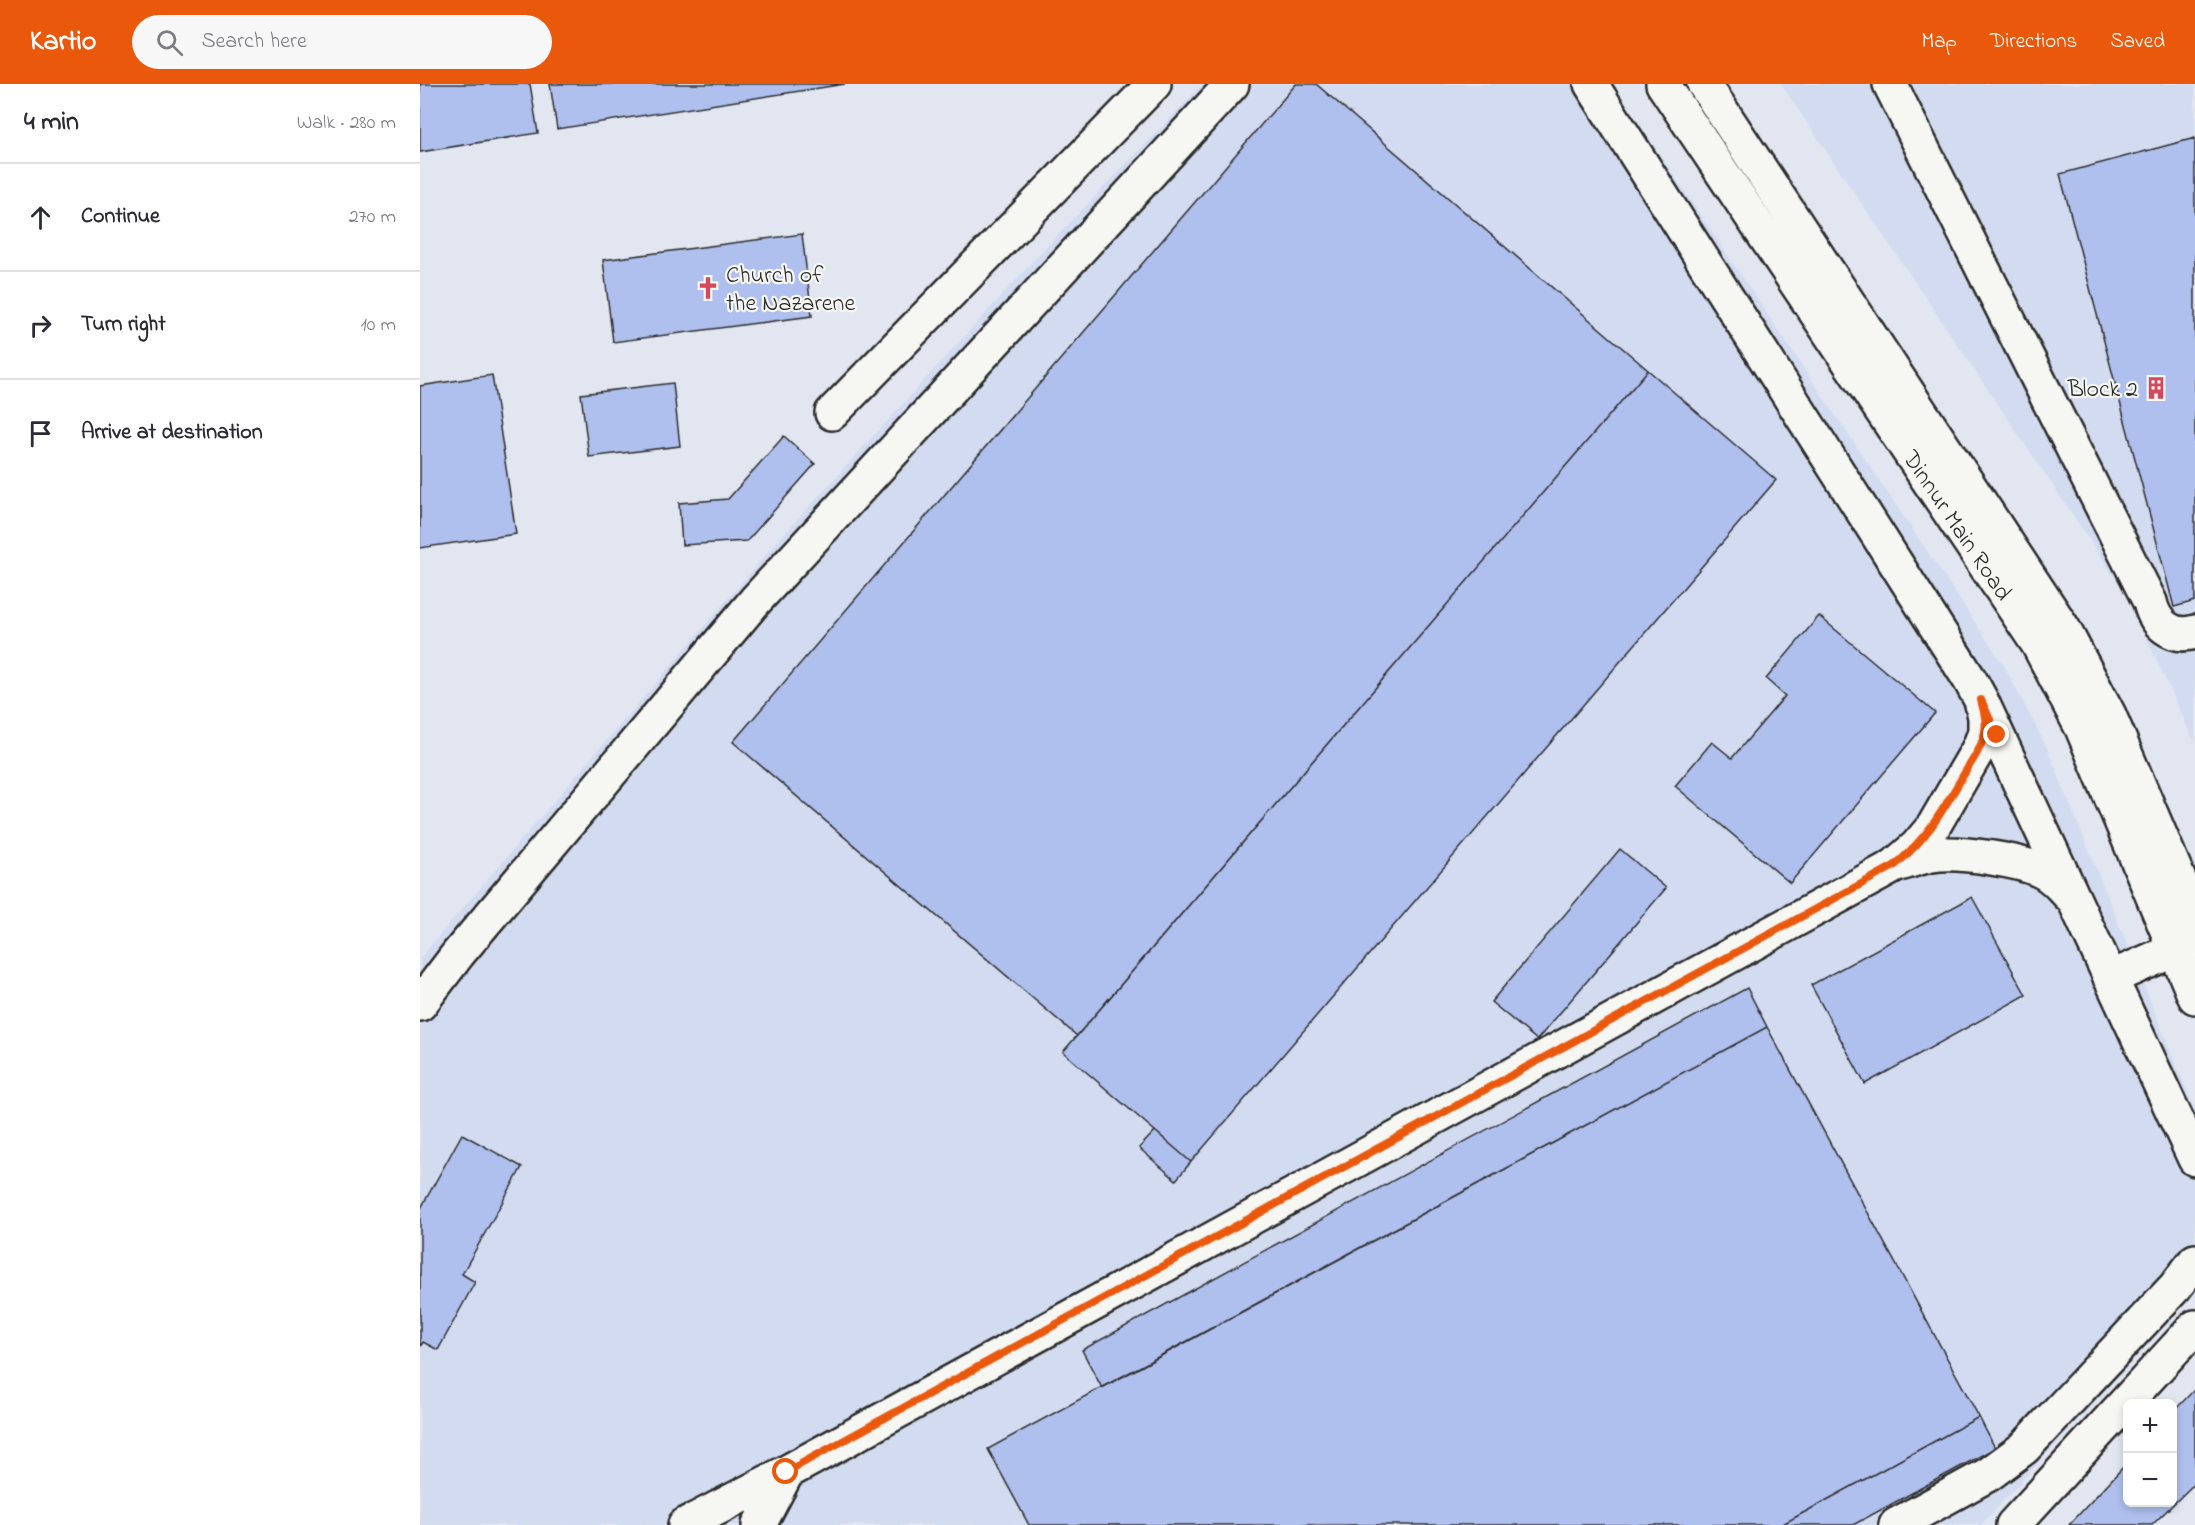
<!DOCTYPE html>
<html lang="en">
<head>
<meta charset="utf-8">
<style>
  :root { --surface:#fff; --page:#f7f7f7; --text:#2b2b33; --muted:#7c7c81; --line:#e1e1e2; --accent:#ea580c }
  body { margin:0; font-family:"Indie Flower",sans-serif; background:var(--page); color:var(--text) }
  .controls { position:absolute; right:18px; bottom:18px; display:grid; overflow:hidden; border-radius:9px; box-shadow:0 3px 9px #0003 }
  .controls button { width:54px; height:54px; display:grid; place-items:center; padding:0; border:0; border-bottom:2px solid var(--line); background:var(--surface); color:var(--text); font:30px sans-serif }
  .stop { position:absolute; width:18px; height:18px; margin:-14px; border:4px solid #ea580c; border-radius:50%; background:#fff }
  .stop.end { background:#ea580c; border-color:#fff; box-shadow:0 2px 6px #0008 }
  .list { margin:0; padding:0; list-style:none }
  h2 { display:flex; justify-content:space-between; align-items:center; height:78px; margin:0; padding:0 24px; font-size:26px }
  h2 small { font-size:20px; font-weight:400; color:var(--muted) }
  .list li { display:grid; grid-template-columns:39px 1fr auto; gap:18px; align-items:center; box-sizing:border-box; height:108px; padding:0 24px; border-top:2px solid var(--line) }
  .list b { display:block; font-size:22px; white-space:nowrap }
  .list em { font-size:20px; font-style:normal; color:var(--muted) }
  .icon { flex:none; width:33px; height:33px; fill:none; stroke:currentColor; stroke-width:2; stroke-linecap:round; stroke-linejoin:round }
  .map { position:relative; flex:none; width:1775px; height:1441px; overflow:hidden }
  header { display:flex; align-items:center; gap:36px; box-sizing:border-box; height:84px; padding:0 30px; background:var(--accent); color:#fff }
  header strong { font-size:28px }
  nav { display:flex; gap:33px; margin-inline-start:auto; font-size:21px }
  .search { width:420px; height:54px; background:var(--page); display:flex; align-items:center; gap:15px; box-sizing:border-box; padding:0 21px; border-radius:33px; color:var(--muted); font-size:22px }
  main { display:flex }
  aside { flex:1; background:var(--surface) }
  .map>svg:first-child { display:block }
</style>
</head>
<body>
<header>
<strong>Kartio</strong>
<div class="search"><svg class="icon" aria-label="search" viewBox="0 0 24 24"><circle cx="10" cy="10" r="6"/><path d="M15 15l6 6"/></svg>Search here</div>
<nav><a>Map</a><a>Directions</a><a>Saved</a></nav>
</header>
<main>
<aside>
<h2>4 min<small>Walk · 280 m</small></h2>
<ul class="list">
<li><svg class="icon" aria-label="ahead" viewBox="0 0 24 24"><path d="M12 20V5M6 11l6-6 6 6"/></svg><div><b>Continue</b></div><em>270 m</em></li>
<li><svg class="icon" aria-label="right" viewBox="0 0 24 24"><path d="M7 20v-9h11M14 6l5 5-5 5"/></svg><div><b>Turn right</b></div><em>10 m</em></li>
<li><svg class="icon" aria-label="arrive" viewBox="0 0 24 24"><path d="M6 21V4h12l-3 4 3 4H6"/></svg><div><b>Arrive at destination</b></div></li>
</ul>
</aside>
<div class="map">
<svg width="1775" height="1441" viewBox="0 0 1775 1441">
  <rect width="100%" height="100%" fill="#e1e6f1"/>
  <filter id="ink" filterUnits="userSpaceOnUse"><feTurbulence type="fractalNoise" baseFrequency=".0167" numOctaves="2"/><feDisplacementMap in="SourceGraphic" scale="12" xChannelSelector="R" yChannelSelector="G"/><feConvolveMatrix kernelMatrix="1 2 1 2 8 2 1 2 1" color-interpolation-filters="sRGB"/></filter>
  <g filter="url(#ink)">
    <!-- built -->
    <path fill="#d2dbf0" d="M783 0H1192L1583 580 1627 664 1775 1027V1209L1561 1441H0V874L355 460 618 172Z
      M1361 0H1775V659L1705 508Z"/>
    <!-- building -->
    <path fill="#afc0ef" stroke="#2b2b2b" stroke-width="1.5" d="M0 0H110L118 49 0 68Z
      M130 0H425L137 45Z
      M876 0H896L1228 286 657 952 313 658Z
      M1775 54V517L1754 523 1640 90Z
      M382 150 392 232 193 258 183 176Z
      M1228 286 1356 396 771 1078 643 968Z
      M72 291 96 450 0 464V302Z
      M253 299 260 362 169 373 161 310Z
      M364 352 395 380 327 457 262 461 259 419 308 415Z
      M1399 532 1515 629 1370 799 1255 702 1292 658 1312 674 1365 612 1346 595Z
      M1200 765 1246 804 1117 956 1071 918Z
      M1552 813 1606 911 1445 1000 1391 901Z
      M1327 904 1347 943 682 1304 662 1266Z
      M1347 943 1559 1333 1361 1441H609L568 1365Z
      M735 1047 771 1078 756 1096 719 1064Z
      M42 1050 102 1083 42 1190 55 1198 18 1266 3 1258 0 1263V1126Z
      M1775 1305V1399L1732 1441H1649L1708 1378V1418H1752V1329Z
      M1559 1333 1575 1364 1433 1441H1361Z"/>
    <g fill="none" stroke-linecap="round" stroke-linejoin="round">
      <!-- minor casing -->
      <g stroke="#2b2b2b" stroke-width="38">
        <path id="minor" d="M1171 0 1550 596 1561 616 1775 1075
          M1243 0 1618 560 1662 644 1775 913
          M1284 0 1643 544 1689 631 1775 833
          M1470 0 1730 518C1735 540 1752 555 1775 548
          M412 329 734 0
          M1476 781C1488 778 1500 773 1512 771 1537 767 1603 776 1625 789 1635 795 1642 803 1649 811
          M1690 894 1775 857
          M0 920 38 870 335 517 812 0
          M367 1388 1474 782 1497 762 1513 743 1559 664 1565 648V633L1561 616
          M265 1441 367 1388 339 1441
          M1476 1441 1569 1390 1604 1364 1755 1203 1775 1177
          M1593 1441 1775 1243"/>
      </g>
      <!-- minor -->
      <use href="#minor" stroke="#f6f6f2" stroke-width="33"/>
    </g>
  </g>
  <g fill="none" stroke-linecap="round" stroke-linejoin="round" filter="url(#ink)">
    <!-- route -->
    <path stroke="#ea580c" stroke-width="8" d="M366 1388 1474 782C1509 752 1521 729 1544 690 1552 677 1562 663 1565 648 1567 637 1564 627 1561 616L1577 651"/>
  </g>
  <!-- icons -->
  <defs>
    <g id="church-bare" transform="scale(1.8)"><path d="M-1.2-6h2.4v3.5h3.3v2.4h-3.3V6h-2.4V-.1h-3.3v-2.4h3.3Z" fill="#d1495b" stroke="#f6f6f2" stroke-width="2.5" paint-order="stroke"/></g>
    <g id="building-bare" transform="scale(1.8)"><path d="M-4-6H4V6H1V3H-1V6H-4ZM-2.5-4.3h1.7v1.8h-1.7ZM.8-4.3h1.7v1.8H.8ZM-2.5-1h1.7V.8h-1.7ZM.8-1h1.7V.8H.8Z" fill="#d1495b" stroke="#f6f6f2" stroke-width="2.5" paint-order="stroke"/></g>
  </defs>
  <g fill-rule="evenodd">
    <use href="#church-bare" x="288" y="204"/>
    <use href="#building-bare" x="1736" y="304"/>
  </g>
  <g text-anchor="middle" stroke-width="4.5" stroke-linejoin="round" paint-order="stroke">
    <!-- poi labels -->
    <g font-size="24" fill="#2b2b2b" stroke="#f6f6f2" text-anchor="start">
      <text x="306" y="198">Church of<tspan x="306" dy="28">the Nazarene</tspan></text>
      <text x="1718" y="312" text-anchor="end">Block 2</text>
    </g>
    <!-- street labels -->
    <g font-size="24" fill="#2b2b2b" stroke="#f6f6f2">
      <text transform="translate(1538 441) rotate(56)" y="8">Dinnur Main Road</text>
    </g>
  </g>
</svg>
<div class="controls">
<button>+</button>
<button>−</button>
</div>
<div class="stop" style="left:366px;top:1388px"></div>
<div class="stop end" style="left:1577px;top:651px"></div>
</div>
</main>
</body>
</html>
